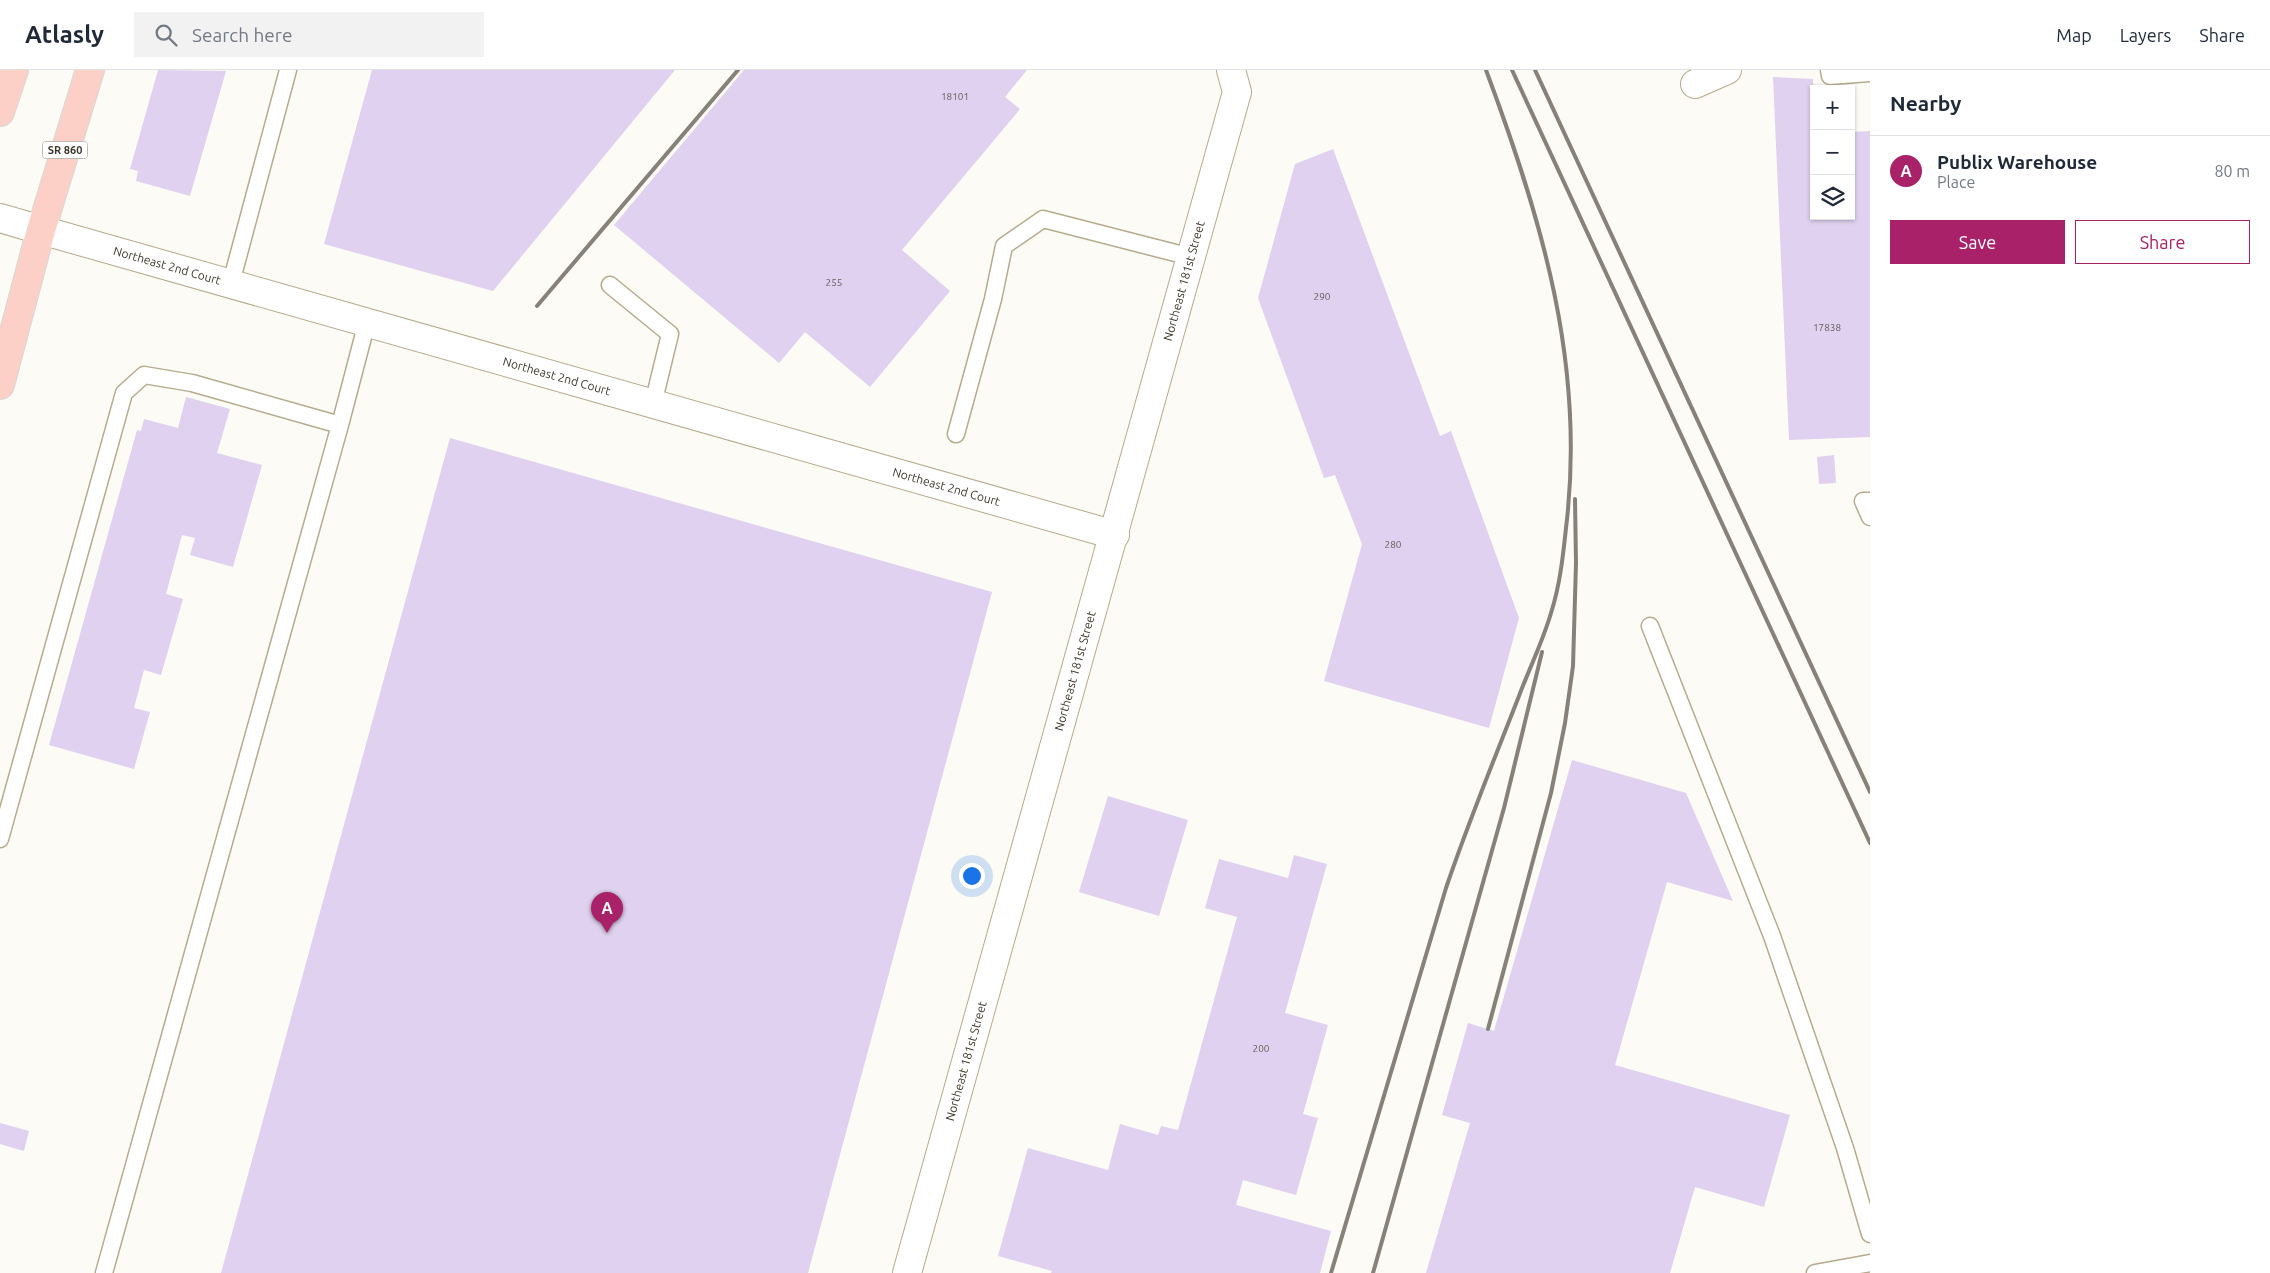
<!DOCTYPE html>
<html lang="en">
<head>
<meta charset="utf-8">
<style>
  :root { --surface:#fff; --page:#f2f2f3; --text:#1f2937; --muted:#747a83; --line:#e0e1e3; --accent:#a82169 }
  body { margin:0; font-family:Ubuntu,sans-serif; background:var(--page); color:var(--text) }
  .controls { position:absolute; right:15px; top:15px; display:grid; overflow:hidden; border-radius:0px; box-shadow:0 1px 4px #0004 }
  .controls button { width:45px; height:45px; display:grid; place-items:center; padding:0; border:0; border-bottom:1px solid var(--line); background:var(--surface); color:var(--text); font:25px sans-serif }
  .you { position:absolute; left:971px; top:805px; width:18px; height:18px; margin:-12px; border:4px solid #fff; border-radius:50%; background:#1a73e8; box-shadow:0 0 0 8px #1a73e833 }
  .badge { display:grid; place-items:center; width:32px; height:32px; border-radius:50%; background:var(--accent); color:#fff; font-size:16px; font-weight:700 }
  .pin { position:absolute; translate:-50% -41px; filter:drop-shadow(0 1px 2px #0008) }
  .pin::after { content:''; position:absolute; top:26px; width:18px; height:15px; background:inherit; clip-path:polygon(0 0,100% 0,50% 100%) }
  .list { margin:0; padding:0; list-style:none }
  h2 { display:flex; justify-content:space-between; align-items:center; height:65px; margin:0; padding:0 20px; font-size:21px }
  h2 small { font-size:16px; font-weight:400; color:var(--muted) }
  .list li { display:grid; grid-template-columns:32px 1fr auto; gap:15px; align-items:center; box-sizing:border-box; height:70px; padding:0 20px; border-top:1px solid var(--line) }
  .list b { display:block; font-size:19px; white-space:nowrap }
  .list p { margin:0; font-size:16px; white-space:nowrap; color:var(--muted) }
  .list em { font-size:16px; font-style:normal; color:var(--muted) }
  .actions { display:flex; gap:10px; padding:15px 20px }
  .actions a { flex:1; padding:11px 0; border:1px solid var(--accent); border-radius:0px; text-align:center; font-size:18px; color:var(--accent) }
  .actions .main { background:var(--accent); color:#fff }
  .icon { flex:none; width:28px; height:28px; fill:none; stroke:currentColor; stroke-width:2; stroke-linecap:round; stroke-linejoin:round }
  .map { position:relative; flex:none; width:1870px; height:1203px; overflow:hidden }
  header { display:flex; align-items:center; gap:30px; box-sizing:border-box; height:70px; padding:0 25px; background:var(--surface); border-bottom:1px solid var(--line) }
  header strong { font-size:24px }
  nav { display:flex; gap:28px; margin-inline-start:auto; font-size:18px }
  .search { width:350px; height:45px; background:var(--page); display:flex; align-items:center; gap:12px; box-sizing:border-box; padding:0 18px; border-radius:0px; color:var(--muted); font-size:19px }
  main { display:flex }
  aside { flex:1; background:var(--surface) }
  .map>svg:first-child { display:block }
</style>
</head>
<body>
<header>
<strong>Atlasly</strong>
<div class="search"><svg class="icon" aria-label="search" viewBox="0 0 24 24"><circle cx="10" cy="10" r="6"/><path d="M15 15l6 6"/></svg>Search here</div>
<nav><a>Map</a><a>Layers</a><a>Share</a></nav>
</header>
<main>
<div class="map">
<svg width="1870" height="1203" viewBox="0 0 1870 1203">
  <rect width="100%" height="100%" fill="#fdfbf5"/>
  <!-- building -->
  <path fill="#dfd1ef" d="M158 0 226 1 190 126 136 111 138 101 130 99Z
    M372 0H675L493 221 324 174Z
    M744 0H1027L1005 27 1020 39 902 180 950 221 870 317 805 262 779 293 614 155Z
    M1773 7 1813 9 1814 146H1851V62L1870 61V367L1789 370Z
    M1333 79 1440 366 1451 361 1519 548 1489 658 1324 611 1362 474 1335 405 1324 408 1258 228 1295 94Z
    M186 327 230 339 217 383 262 395 233 497 190 485 195 468 182 465 166 524 183 529 161 605 144 600 134 638 150 642 134 699 49 675 137 360 141 361 144 349 178 358Z
    M450 368 992 522 808 1203H221Z
    M1834 385 1836 413 1819 414 1817 387Z
    M1572 690 1686 723 1733 831 1667 812 1615 995 1790 1045 1764 1137 1695 1117 1670 1203H1426L1470 1053 1442 1045 1468 953 1494 961Z
    M1108 726 1188 750 1159 846 1079 822Z
    M1294 785 1327 794 1285 943 1328 955 1303 1044 1318 1048 1296 1125 1243 1110 1236 1135 1331 1161 1320 1203H1051L1052 1201 998 1186 1028 1078 1108 1100 1120 1054 1158 1065 1161 1056 1178 1060 1237 847 1205 838 1219 789 1288 808Z
    M0 1053 29 1061 24 1081 0 1074Z"/>
  <g fill="none" stroke-linecap="round" stroke-linejoin="round">
    <!-- service casing -->
    <g stroke="#b6ab8e" stroke-width="19">
      <path id="service" d="M1829 0 1830 6 1870 3
        M231 213 288 0
        M610 215 670 264 653 334
        M956 364 993 229 1004 176 1043 149 1191 187
        M1870 431H1863L1870 447
        M1650 556 1772 866 1845 1078 1870 1164
        M0 769 124 323 144 305 192 313 340 355 367 252
        M104 1203 340 355
        M1815 1203 1870 1193"/>
    </g>
    <!-- minor casing -->
    <g stroke="#b6ab8e" stroke-width="30">
      <g id="minor">
        <path d="M1695 14 1727 0"/>
        <path id="s1" d="M41 160 1115 465"/>
        <path id="s2" d="M907 1203 1237 22 1231 0"/>
      </g>
    </g>
    <!-- tertiary casing -->
    <g stroke="#b6ab8e" stroke-width="30">
      <path id="tertiary" d="M0 148 41 160"/>
    </g>
    <!-- primary casing -->
    <g stroke="#d8d7d5" stroke-width="30">
      <path id="primary" d="M0 42 14 0
        M0 315 41 160 90 0"/>
    </g>
    <!-- service -->
    <use href="#service" stroke="#fff" stroke-width="16"/>
    <!-- minor -->
    <use href="#minor" stroke="#fff" stroke-width="28"/>
    <!-- tertiary -->
    <use href="#tertiary" stroke="#fff" stroke-width="28"/>
    <!-- primary -->
    <use href="#primary" stroke="#fdd0c7" stroke-width="28"/>
    <!-- rail -->
    <path stroke="#868279" stroke-width="4" d="M1512 0 1870 773
      M1535 0 1870 722
      M537 236 738 0
      M1488 959 1551 723 1565 653 1573 596 1576 493 1575 429
      M1331 1203 1446 818C1468 753 1494 690 1519 626 1529 599 1543 571 1551 543 1560 515 1563 486 1566 458 1586 296 1542 150 1486 0
      M1373 1203 1504 738 1542 582"/>
  </g>
  <g text-anchor="middle" stroke-width="4.5" stroke-linejoin="round" paint-order="stroke">
    <!-- number labels -->
    <g font-size="10" fill="#665e5d">
      <text x="955" y="30">18101</text>
      <text x="834" y="216">255</text>
      <text x="1322" y="230">290</text>
      <text x="1827" y="261">17838</text>
      <text x="1393" y="478">280</text>
      <text x="1261" y="982">200</text>
    </g>
    <!-- shield labels -->
    <rect fill="#fff" stroke="#77746b" stroke-width="1" x="42.5" y="71.5" width="45" height="17" rx="4"/>
    <g font-size="11" font-weight="bold" fill="#3d382c">
      <text x="65" y="84">SR 860</text>
    </g>
    <!-- street labels -->
    <g font-size="12" fill="#3d382c" stroke="#fff">
      <text dy="4" stroke="none"><textPath href="#s1" startOffset="131">Northeast 2nd Court</textPath></text>
      <text dy="4" stroke="none"><textPath href="#s2" startOffset="1030">Northeast 181st Street</textPath></text>
      <text dy="4" stroke="none"><textPath href="#s1" startOffset="536">Northeast 2nd Court</textPath></text>
      <text dy="4" stroke="none"><textPath href="#s1" startOffset="941">Northeast 2nd Court</textPath></text>
      <text dy="4" stroke="none"><textPath href="#s2" startOffset="625">Northeast 181st Street</textPath></text>
      <text dy="4" stroke="none"><textPath href="#s2" startOffset="220">Northeast 181st Street</textPath></text>
    </g>
  </g>
</svg>
<div class="controls">
<button>+</button>
<button>−</button>
<button><svg class="icon" aria-label="layers" viewBox="0 0 24 24"><path d="M12 4l9 5-9 5-9-5zM3 14l9 5 9-5"/></svg></button>
</div>
<div class="you"></div>
<div class="pin badge" style="left:607px;top:863px">A</div>
</div>
<aside>
<h2>Nearby<small></small></h2>
<ul class="list">
<li><span class="badge">A</span><div><b>Publix Warehouse</b><p>Place</p></div><em>80 m</em></li>
</ul>
<div class="actions"><a class="main">Save</a><a>Share</a></div>
</aside>
</main>
</body>
</html>
